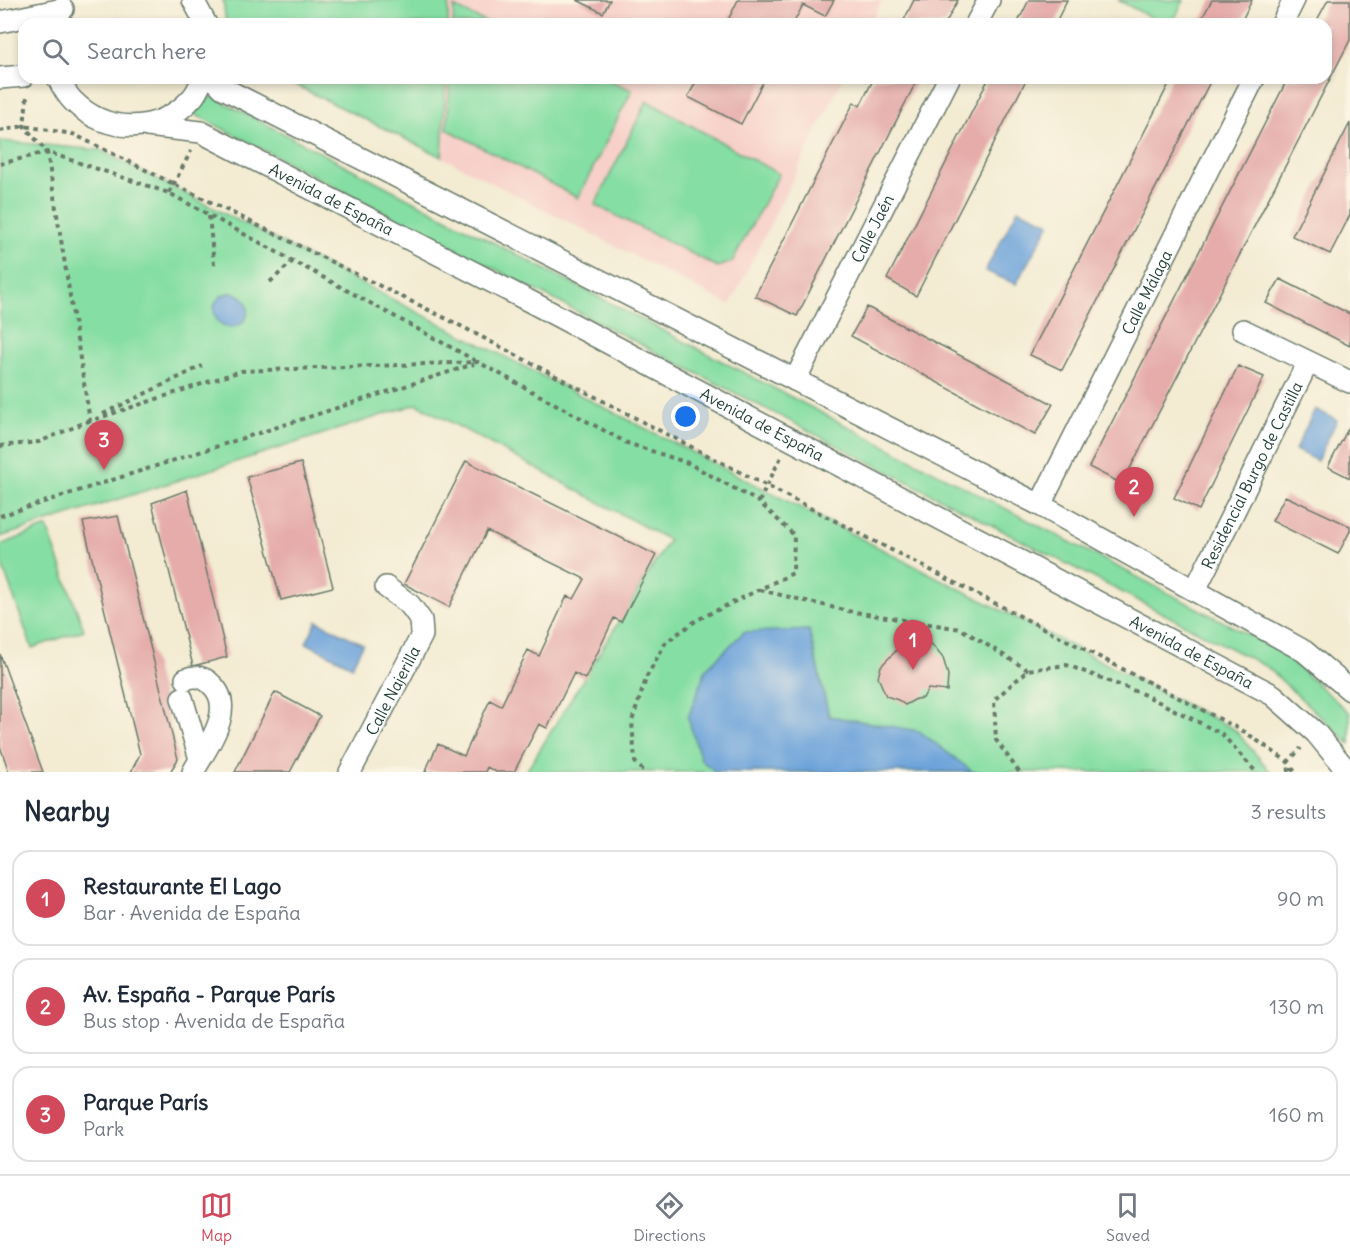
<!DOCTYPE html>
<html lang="en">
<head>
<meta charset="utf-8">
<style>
  :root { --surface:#fff; --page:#f6f6f7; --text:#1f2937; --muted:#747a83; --line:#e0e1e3; --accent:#d1495b }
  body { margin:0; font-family:Delius,sans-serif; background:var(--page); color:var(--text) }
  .you { position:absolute; left:686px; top:417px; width:21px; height:21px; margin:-15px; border:4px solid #fff; border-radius:50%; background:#1a73e8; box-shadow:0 0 0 9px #1a73e833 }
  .badge { display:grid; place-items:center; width:39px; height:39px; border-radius:50%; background:var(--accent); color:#fff; font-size:20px; font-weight:700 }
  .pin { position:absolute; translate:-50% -50px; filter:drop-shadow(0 2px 3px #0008) }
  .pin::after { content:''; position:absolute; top:32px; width:21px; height:18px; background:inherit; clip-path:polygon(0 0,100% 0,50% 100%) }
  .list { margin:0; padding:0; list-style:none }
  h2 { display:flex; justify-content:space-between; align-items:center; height:78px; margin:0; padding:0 24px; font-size:26px }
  h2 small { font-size:20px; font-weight:400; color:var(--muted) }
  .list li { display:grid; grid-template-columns:39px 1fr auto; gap:18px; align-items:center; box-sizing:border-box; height:96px; margin:0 12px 12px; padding:0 12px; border:2px solid var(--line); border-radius:18px }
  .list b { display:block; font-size:22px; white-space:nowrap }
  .list p { margin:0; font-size:20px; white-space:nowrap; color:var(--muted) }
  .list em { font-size:20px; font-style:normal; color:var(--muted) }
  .icon { flex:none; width:33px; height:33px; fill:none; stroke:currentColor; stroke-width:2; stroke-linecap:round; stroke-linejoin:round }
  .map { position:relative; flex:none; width:1350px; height:772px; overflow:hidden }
  .search { position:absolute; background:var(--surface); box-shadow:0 3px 9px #0003; left:18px; right:18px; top:18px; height:66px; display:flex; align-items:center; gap:15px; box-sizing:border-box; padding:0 21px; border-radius:18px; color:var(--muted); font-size:22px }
  .sheet { height:402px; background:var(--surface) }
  nav { display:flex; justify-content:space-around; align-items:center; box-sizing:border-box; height:84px; border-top:2px solid var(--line); background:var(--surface); font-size:16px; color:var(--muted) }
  nav a { display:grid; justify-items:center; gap:3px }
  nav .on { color:var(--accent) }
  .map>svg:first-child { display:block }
</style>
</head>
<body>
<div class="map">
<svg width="1350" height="772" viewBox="0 0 1350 772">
  <rect width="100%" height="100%" fill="#fcf5e5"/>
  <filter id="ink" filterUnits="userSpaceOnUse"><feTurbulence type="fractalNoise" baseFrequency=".0167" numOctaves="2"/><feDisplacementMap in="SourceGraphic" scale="12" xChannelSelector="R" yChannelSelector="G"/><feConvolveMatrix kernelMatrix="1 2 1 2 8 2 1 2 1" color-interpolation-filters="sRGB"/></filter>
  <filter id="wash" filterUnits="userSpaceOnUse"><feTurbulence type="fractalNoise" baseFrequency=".008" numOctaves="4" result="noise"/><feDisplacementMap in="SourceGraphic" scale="24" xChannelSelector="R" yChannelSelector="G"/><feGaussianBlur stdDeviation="1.35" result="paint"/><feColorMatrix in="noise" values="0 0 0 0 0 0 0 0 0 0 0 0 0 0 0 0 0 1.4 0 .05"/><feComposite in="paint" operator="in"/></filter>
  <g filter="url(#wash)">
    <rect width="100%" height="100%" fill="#f3ebd2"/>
    <!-- built -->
    <path fill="#f7d0c9" d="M449 0H882L870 24H448Z
      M446 78H843L730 305 442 157Z"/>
    <!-- green -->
    <path fill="#85dea3" stroke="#528e6c" stroke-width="1.5" d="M223 0H449L448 24H226Z
      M1118 0H1184L1172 24H1163Z
      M454 7 490 24H453Z
      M281 78H446L442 157Z
      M450 78H605L632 90 578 198 447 129Z
      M202 91 1278 650 1350 713V744L1267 667 190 112Z
      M647 101 779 174 732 262 718 267 595 205Z
      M0 141 100 150 1234 729 1271 772H526L669 540 417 404 0 537Z
      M47 527 84 630 32 648 0 559V545Z"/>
    <!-- water -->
    <path fill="#6ca3da" stroke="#467087" stroke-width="1.5" d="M1018 209 1050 223 1016 284 985 271Z
      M214 310a17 17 0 1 1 34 0a17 17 0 1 1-34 0Z
      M1315 409 1337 420 1317 461 1295 450Z
      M317 621 363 644 352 666 306 643Z
      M809 630 829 716 919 731 973 772H716L701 760 688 718 706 669 744 632Z"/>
    <g id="blocks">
      <!-- building -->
      <path fill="#e5acaa" d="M577 0H610L603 13Z
        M738 0H834L825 16 803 5 793 24H726Z
        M914 0H958L945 24H902Z
        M1029 0H1067L1055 24H1017Z
        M1212 0H1252L1240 24H1199Z
        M1328 0H1350V40L1122 484 1089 467 1288 78H1326V24H1315Z
        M698 78H765L741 124 688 97Z
        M874 78H918L797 316 755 296 854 102 860 106Z
        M989 78H1027L916 296 887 279Z
        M1172 78H1212L1062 370 1030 355Z
        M1350 123V215L1330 254 1292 236Z
        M1280 279 1350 314V346L1266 303Z
        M867 307 1053 404 1035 435 851 336Z
        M1238 366 1264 377 1199 510 1174 498Z
        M1350 425V478L1328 467Z
        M466 461 656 555 621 622 614 618 585 679 574 673 547 728 539 724 514 772H496L487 767 485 772H425L438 744 464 756 490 700 501 706 528 650 539 656 567 596 574 599 585 579 487 531 449 607 404 584Z
        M301 463 333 587 281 600 247 477Z
        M187 490 227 657 193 666 152 503Z
        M1285 496 1350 526V531L1338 554 1272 521Z
        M118 516 178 759 170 772H131L140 754 83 522Z
        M899 634 920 635 929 641 943 658 948 675 947 691 928 689 923 698 916 699 905 705 898 700 886 696 878 677 881 666 896 651Z
        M0 654 43 772H9L0 746Z
        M275 692 320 716 290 772H235Z"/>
    </g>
  </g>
  <g filter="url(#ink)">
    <use href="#blocks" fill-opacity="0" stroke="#697a6b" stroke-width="1.5"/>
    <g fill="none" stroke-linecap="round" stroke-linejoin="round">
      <!-- minor casing -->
      <g stroke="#697a6b" stroke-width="24">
        <g id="minor">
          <path d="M193 0 206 24"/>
          <path d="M0 22 63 9"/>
          <path d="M976 24 989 0"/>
          <path d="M1282 24 1294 0"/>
          <path d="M0 78 24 76"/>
          <path d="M58 78C62 86 67 95 73 101 107 135 160 134 192 98 197 93 200 85 203 78"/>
          <path d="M213 78 223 88 1040 505 1304 651 1350 690"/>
          <path id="s1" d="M147 126 201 132 533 303 1273 695 1316 733 1348 772"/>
          <path d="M1243 330 1350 382"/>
          <path id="s2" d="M795 380 949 78"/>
          <path id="s3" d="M1040 505 1254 78"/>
          <path id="s4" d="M1195 590 1308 362"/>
          <path d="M186 679C195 675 204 677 211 684 238 708 206 748 193 772"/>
          <path d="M182 698 200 759"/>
          <path id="s5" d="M350 772 422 635 421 620 410 605 386 587"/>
        </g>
      </g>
      <!-- path -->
      <path stroke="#697a6b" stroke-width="4" stroke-dasharray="4.5 4.5" stroke-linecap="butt" d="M27 97 24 126 47 152 90 421 241 371 478 362 627 443 688 463 759 502 794 535 793 573 697 620 666 642 647 676 632 721 635 762 645 772
        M0 131 24 126 73 134 457 324 641 421 1245 732 1288 762 1295 772
        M0 164 47 152 169 193 476 361
        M169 193 191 151
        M209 216 214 265
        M270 282 293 261
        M103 414 202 366
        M0 446 39 442 91 420
        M759 502 781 457
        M0 516 474 364
        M760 590 848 611 961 629 1028 670
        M1019 772 996 740 994 700 1028 670 1067 665 1145 695 1222 734 1256 772
        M1289 772 1288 762 1301 748"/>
      <!-- minor -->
      <use href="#minor" stroke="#fff" stroke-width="21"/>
    </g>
  </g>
  <g text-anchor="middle" stroke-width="4.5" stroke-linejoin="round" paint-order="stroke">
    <!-- street labels -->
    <g font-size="16" fill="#1f3d34" stroke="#fcf5e5">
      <text dy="6" stroke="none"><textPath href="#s1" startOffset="201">Avenida de España</textPath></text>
      <text dy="6" stroke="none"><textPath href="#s2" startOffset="170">Calle Jaén</textPath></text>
      <text dy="6" stroke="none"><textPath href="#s3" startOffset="238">Calle Málaga</textPath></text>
      <text dy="6" stroke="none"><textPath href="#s1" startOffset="687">Avenida de España</textPath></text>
      <text dy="6" stroke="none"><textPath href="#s4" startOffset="128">Residencial Burgo de Castilla</textPath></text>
      <text dy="6" stroke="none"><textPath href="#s1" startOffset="1173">Avenida de España</textPath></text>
      <text dy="6" stroke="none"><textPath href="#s5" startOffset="92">Calle Najerilla</textPath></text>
    </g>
  </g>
</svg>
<div class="you"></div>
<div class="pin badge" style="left:913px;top:670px">1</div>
<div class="pin badge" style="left:1134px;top:517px">2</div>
<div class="pin badge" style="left:104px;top:470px">3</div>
<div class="search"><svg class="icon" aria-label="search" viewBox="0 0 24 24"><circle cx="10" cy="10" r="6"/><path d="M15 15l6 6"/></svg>Search here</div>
</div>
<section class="sheet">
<h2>Nearby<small>3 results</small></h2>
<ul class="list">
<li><span class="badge">1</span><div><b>Restaurante El Lago</b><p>Bar · Avenida de España</p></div><em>90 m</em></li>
<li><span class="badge">2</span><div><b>Av. España - Parque París</b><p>Bus stop · Avenida de España</p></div><em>130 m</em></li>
<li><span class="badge">3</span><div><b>Parque París</b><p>Park</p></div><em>160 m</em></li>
</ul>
</section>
<nav>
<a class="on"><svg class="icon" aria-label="map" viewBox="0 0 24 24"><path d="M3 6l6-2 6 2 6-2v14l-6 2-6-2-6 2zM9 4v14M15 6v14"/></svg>Map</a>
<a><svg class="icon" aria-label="directions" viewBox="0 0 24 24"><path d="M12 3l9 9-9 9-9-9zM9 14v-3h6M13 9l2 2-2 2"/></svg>Directions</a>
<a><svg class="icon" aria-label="saved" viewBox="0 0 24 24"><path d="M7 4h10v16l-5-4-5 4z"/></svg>Saved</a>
</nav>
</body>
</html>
